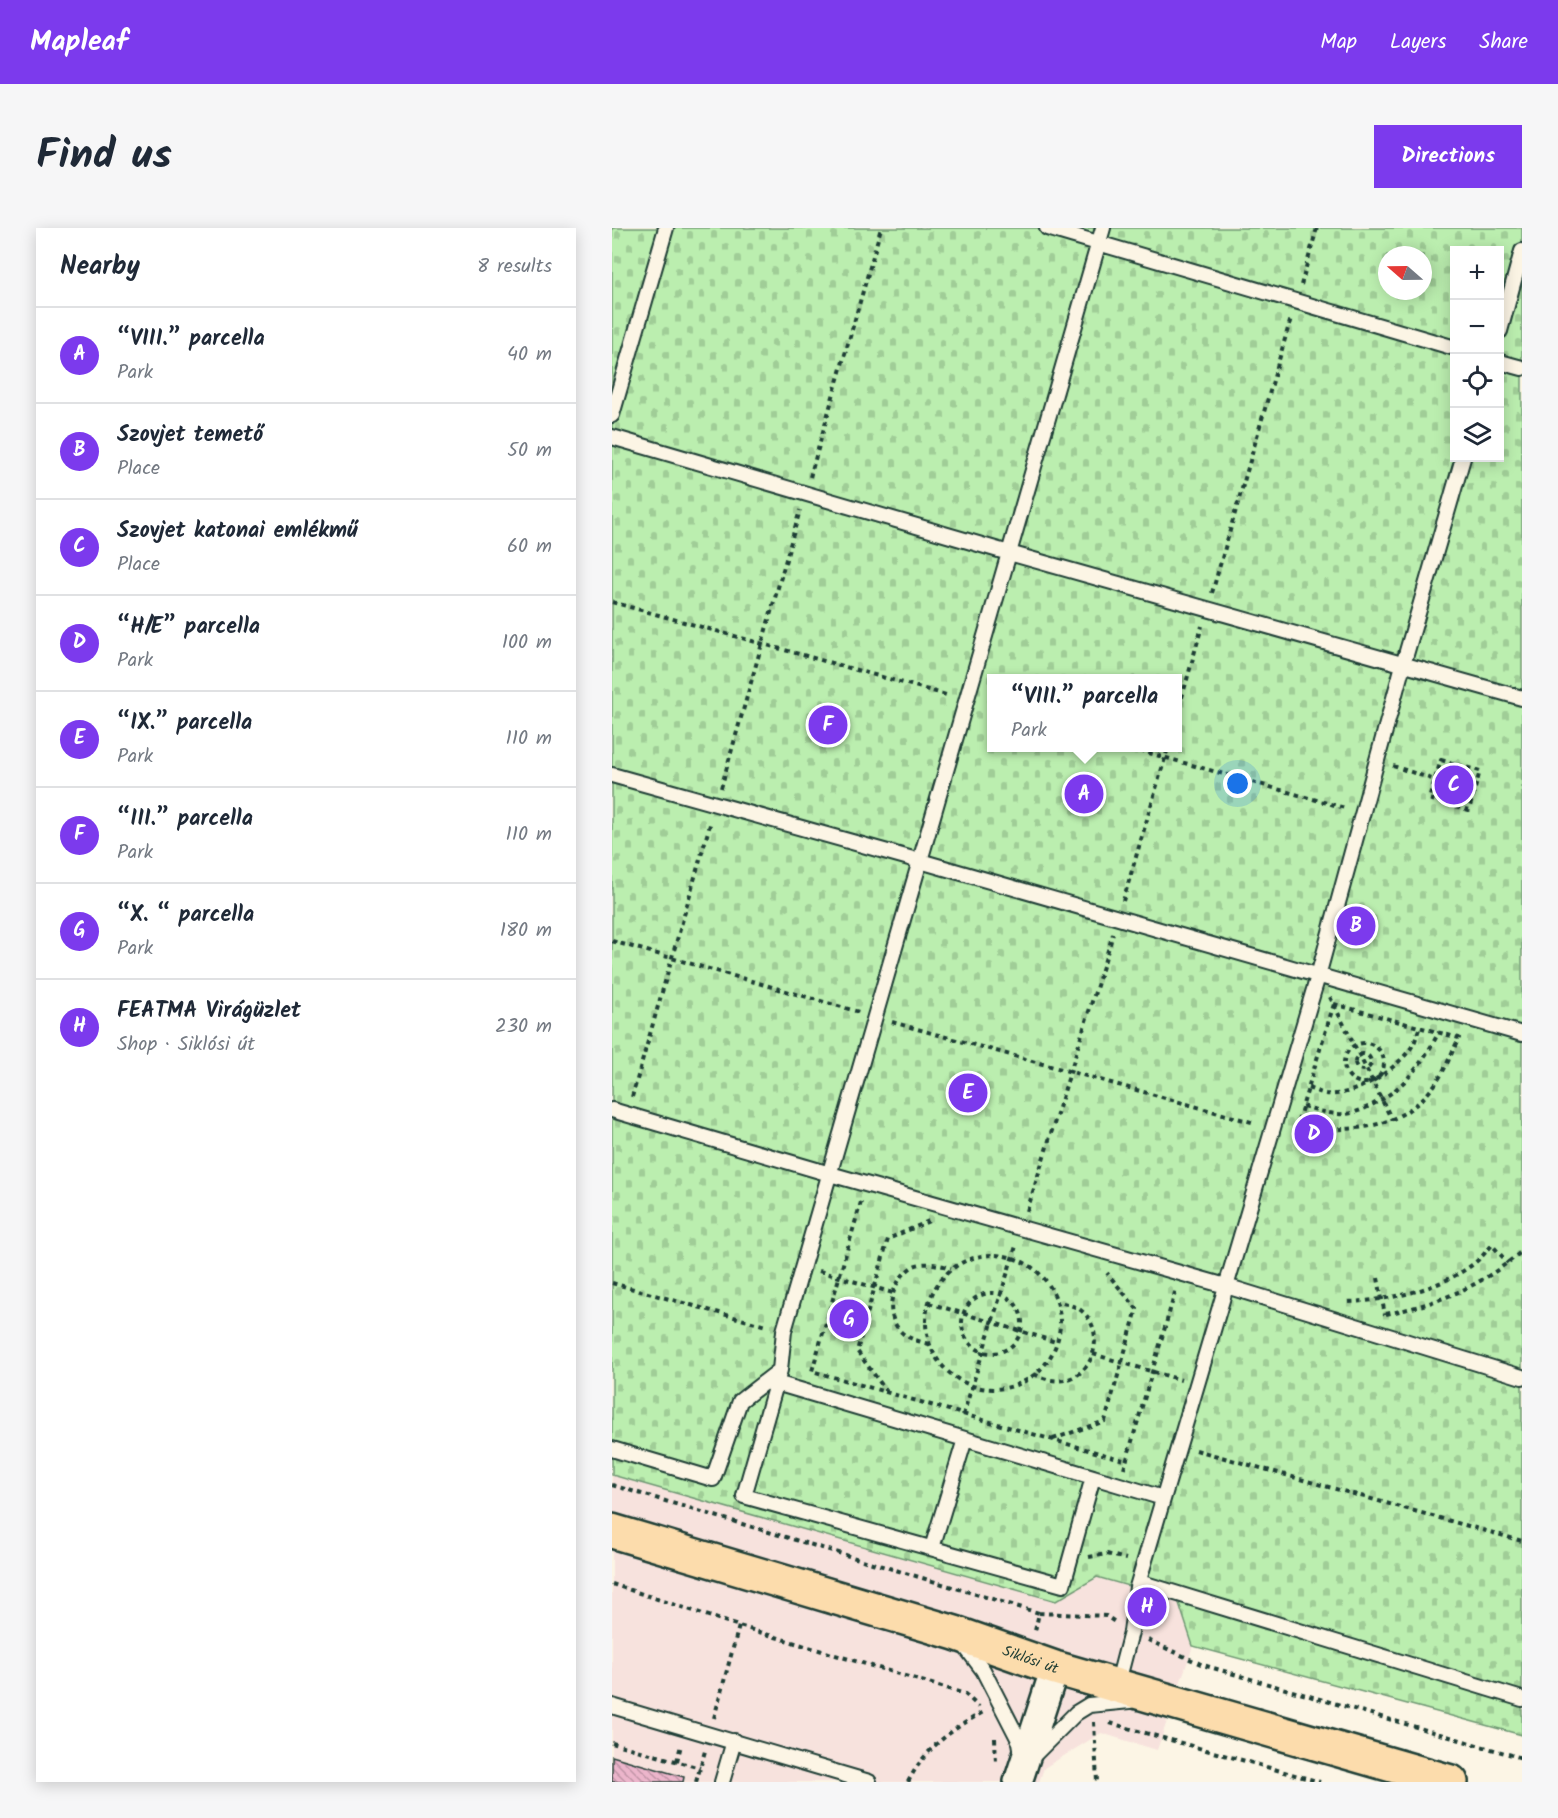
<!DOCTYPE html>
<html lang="en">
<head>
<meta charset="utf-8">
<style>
  :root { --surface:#fff; --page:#f6f6f7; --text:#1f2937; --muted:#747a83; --line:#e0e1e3; --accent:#7c3aed }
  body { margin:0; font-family:Kalam,sans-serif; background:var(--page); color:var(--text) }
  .controls { position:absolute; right:18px; top:18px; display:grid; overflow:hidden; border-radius:0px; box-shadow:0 3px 15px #0003 }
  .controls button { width:54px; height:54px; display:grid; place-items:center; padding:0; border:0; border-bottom:2px solid var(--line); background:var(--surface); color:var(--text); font:30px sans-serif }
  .compass { position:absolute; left:766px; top:18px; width:54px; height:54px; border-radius:50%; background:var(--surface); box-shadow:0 3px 15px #0003; rotate:290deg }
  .you { position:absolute; left:626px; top:556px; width:21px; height:21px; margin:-15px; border:4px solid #fff; border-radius:50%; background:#1a73e8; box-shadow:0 0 0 9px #1a73e833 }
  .badge { display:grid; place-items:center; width:39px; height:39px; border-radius:50%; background:var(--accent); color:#fff; font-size:20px; font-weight:700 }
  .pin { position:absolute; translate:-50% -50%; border:3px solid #fff; box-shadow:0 2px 6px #0006 }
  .popup { position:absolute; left:375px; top:446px; width:195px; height:78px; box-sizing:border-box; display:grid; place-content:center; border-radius:0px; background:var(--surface); filter:drop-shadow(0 2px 4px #0005); font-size:20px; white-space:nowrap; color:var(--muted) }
  .popup b { font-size:22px; color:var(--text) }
  .popup::after { content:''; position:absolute; left:50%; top:100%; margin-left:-12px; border:12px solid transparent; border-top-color:var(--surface) }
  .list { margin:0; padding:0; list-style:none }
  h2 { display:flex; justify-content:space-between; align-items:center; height:78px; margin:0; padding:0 24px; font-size:26px }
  h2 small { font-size:20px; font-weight:400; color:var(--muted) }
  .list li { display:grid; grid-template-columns:39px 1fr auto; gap:18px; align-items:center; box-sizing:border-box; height:96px; padding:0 24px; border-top:2px solid var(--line) }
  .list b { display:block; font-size:22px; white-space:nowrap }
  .list p { margin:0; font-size:20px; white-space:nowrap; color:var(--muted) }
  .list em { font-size:20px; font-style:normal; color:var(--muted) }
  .icon { flex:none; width:33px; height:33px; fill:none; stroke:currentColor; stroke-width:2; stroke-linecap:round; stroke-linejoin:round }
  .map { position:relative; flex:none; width:910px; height:1554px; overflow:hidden; border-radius:0px }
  header { display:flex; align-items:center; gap:36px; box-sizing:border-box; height:84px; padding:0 30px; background:var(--accent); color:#fff }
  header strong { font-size:28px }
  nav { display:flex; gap:33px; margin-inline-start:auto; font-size:21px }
  .intro { display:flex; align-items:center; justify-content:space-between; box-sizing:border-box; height:144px; padding:0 36px }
  h1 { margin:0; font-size:42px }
  .button { padding:15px 27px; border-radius:0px; background:var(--accent); color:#fff; font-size:21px; font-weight:700 }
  main { display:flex; gap:36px; padding:0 36px }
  aside { flex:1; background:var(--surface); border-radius:0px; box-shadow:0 3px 15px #0003 }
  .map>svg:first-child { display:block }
</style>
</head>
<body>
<header>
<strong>Mapleaf</strong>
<nav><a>Map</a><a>Layers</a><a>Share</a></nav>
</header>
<div class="intro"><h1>Find us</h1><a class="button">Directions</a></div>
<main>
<aside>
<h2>Nearby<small>8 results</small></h2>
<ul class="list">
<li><span class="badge">A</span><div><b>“VIII.” parcella</b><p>Park</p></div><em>40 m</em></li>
<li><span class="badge">B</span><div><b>Szovjet temető</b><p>Place</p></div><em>50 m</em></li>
<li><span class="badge">C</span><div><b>Szovjet katonai emlékmű</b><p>Place</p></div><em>60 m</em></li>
<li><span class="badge">D</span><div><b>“H/E” parcella</b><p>Park</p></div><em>100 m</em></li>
<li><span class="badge">E</span><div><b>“IX.” parcella</b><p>Park</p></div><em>110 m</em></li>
<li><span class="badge">F</span><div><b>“III.” parcella</b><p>Park</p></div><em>110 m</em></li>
<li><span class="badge">G</span><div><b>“X. “ parcella</b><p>Park</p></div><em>180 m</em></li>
<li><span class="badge">H</span><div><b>FEATMA Virágüzlet</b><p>Shop · Siklósi út</p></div><em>230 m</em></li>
</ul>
</aside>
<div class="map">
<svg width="910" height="1554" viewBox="0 0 910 1554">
  <defs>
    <pattern id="cemetery-stones" width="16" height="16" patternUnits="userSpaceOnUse" patternTransform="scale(1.5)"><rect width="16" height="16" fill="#bbeeaf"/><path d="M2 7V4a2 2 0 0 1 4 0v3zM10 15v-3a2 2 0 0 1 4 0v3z" fill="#a0cd97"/></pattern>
    <pattern id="building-back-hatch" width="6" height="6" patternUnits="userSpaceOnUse" patternTransform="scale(1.5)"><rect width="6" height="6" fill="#ecb5cb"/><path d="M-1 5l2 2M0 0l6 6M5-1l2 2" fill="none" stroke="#bf94a6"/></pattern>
  </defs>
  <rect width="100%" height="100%" fill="#fcf5e5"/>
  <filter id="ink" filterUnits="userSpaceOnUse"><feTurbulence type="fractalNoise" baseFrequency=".0167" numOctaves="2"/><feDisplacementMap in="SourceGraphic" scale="12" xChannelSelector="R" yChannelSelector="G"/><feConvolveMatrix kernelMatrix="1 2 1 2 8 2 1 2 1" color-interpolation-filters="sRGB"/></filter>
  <g filter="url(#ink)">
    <!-- built -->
    <path fill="#f7e2dd" d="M0 1247 444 1373 485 1349 566 1372 581 1418 545 1522 489 1505 432 1540 427 1554H0Z"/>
    <!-- cemetery -->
    <path fill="url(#cemetery-stones)" stroke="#6d9672" stroke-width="1.5" fill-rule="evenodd" d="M0 0H910V1507L581 1418 566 1372 485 1349 444 1373 0 1247ZM843 22H888V230H843ZM775 27H811V63H775ZM379 450H565V520H379Z"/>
    <!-- building -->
    <path fill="url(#building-back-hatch)" stroke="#1f3d34" stroke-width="1.5" d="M0 1528 72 1549 71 1554H0Z"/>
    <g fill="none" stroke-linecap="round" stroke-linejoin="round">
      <!-- lane casing -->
      <g stroke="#1f3d34" stroke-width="18">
        <path id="lane" d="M435 0 843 120
          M491 0 172 1103 168 1142 132 1268 451 1357 481 1249 551 1270
          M888 103 910 23
          M888 134 910 140
          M0 187 54 0
          M0 209 397 325 910 470
          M0 547 308 633 910 806
          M0 882 218 946 614 1058 910 1149
          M164 1155 481 1249
          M0 1221 101 1251 128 1173 168 1142
          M320 1320 353 1211
          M527 1354 910 1471
          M350 1414 371 1442 408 1514 410 1526
          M505 1458 519 1404 525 1359 706 748 791 437 851 230
          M0 1478 257 1554
          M420 1529 464 1485 477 1477 518 1473
          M110 1554 122 1513"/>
      </g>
      <!-- street casing -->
      <g stroke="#1f3d34" stroke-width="32">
        <path id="street" d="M406 1554 443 1440"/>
      </g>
      <!-- primary casing -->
      <g stroke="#1f3d34" stroke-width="38">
        <g id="primary">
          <path id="s1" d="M0 1303 343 1405 443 1440 839 1554"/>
        </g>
      </g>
      <!-- path -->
      <path stroke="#1f3d34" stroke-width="4" stroke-dasharray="4.5 4.5" stroke-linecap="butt" d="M689 57 705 0
        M198 249 269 0
        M600 365 679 90
        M0 374 338 468
        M565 487 590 398
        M519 520 733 580
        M829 532 868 543 857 582 817 571Z
        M781 538 823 552
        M109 560 188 282
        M511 673 556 520
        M0 713 247 784
        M718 769 780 892
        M722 776 847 810C839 826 832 845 821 859 786 904 736 904 684 899Z
        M280 794 643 895
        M732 835a20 20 0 1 1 40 0a20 20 0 1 1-40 0Z
        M743 834a8 8 0 1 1 16 0a8 8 0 1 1-16 0Z
        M696 860C702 862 708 865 714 866 742 870 787 840 801 817 804 812 805 805 808 799
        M20 869 99 593
        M691 878C704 882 718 887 732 886 741 886 751 881 758 878 792 861 810 836 827 804
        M249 974 200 1143 515 1233
        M415 983 501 706
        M314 1094a67 67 0 1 1 134 0a67 67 0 1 1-134 0Z
        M207 1043 281 1065
        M766 1050 773 1087
        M0 1055 154 1098
        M350 1095a30 30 0 1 1 60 0a30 30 0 1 1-60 0Z
        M737 1074C779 1072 825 1062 860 1037 867 1032 874 1024 880 1017L896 1035
        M317 1075 444 1114
        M774 1086C828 1075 868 1059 910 1023
        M317 1116C306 1113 292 1110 285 1099 272 1080 282 1049 302 1038 313 1033 328 1037 339 1040
        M481 1126 569 1152
        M422 1146C476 1174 502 1104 467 1081 460 1077 452 1075 445 1074
        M275 1164 245 1123 276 1011 317 993
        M351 1187 404 1018
        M441 1211 493 1193 525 1081 495 1045
        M584 1222 910 1313
        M512 1241 564 1061
        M0 1257 427 1385 423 1403
        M477 1329 495 1326 514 1331
        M0 1356 127 1398 353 1466 367 1479
        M427 1385 494 1388 503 1394
        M536 1412 591 1437 910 1530
        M102 1490 127 1398
        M482 1494 485 1554
        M498 1495 708 1554
        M383 1510 384 1535
        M0 1515 88 1540
        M65 1533 69 1517
        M84 1554 93 1523
        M296 1554C314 1519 339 1502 373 1483"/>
      <!-- lane -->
      <use href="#lane" stroke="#fcf5e5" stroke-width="14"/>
      <!-- street -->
      <use href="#street" stroke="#fcf5e5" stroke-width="27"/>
      <!-- primary -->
      <use href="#primary" stroke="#fcdcac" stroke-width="33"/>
    </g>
  </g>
  <g text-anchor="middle" stroke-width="5" stroke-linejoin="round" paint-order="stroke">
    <!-- street labels -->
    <g font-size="15" fill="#1f3d34" stroke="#fcf5e5">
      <text dy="5" stroke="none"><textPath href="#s1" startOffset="438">Siklósi út</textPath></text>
    </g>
  </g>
</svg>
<div class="controls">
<button>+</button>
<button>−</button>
<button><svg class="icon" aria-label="locate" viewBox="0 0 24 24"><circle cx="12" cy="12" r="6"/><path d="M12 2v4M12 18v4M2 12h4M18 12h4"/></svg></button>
<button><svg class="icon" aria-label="layers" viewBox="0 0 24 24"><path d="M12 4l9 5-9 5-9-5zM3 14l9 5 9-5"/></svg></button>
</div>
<svg class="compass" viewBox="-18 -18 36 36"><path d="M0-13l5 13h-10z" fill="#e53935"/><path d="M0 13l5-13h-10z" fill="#747a83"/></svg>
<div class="you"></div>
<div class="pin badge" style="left:472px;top:566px">A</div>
<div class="popup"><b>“VIII.” parcella</b>Park</div>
<div class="pin badge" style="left:744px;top:698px">B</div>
<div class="pin badge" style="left:842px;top:557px">C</div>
<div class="pin badge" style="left:702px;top:906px">D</div>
<div class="pin badge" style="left:356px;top:865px">E</div>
<div class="pin badge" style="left:216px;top:497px">F</div>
<div class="pin badge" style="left:237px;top:1091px">G</div>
<div class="pin badge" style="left:535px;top:1379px">H</div>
</div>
</main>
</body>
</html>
